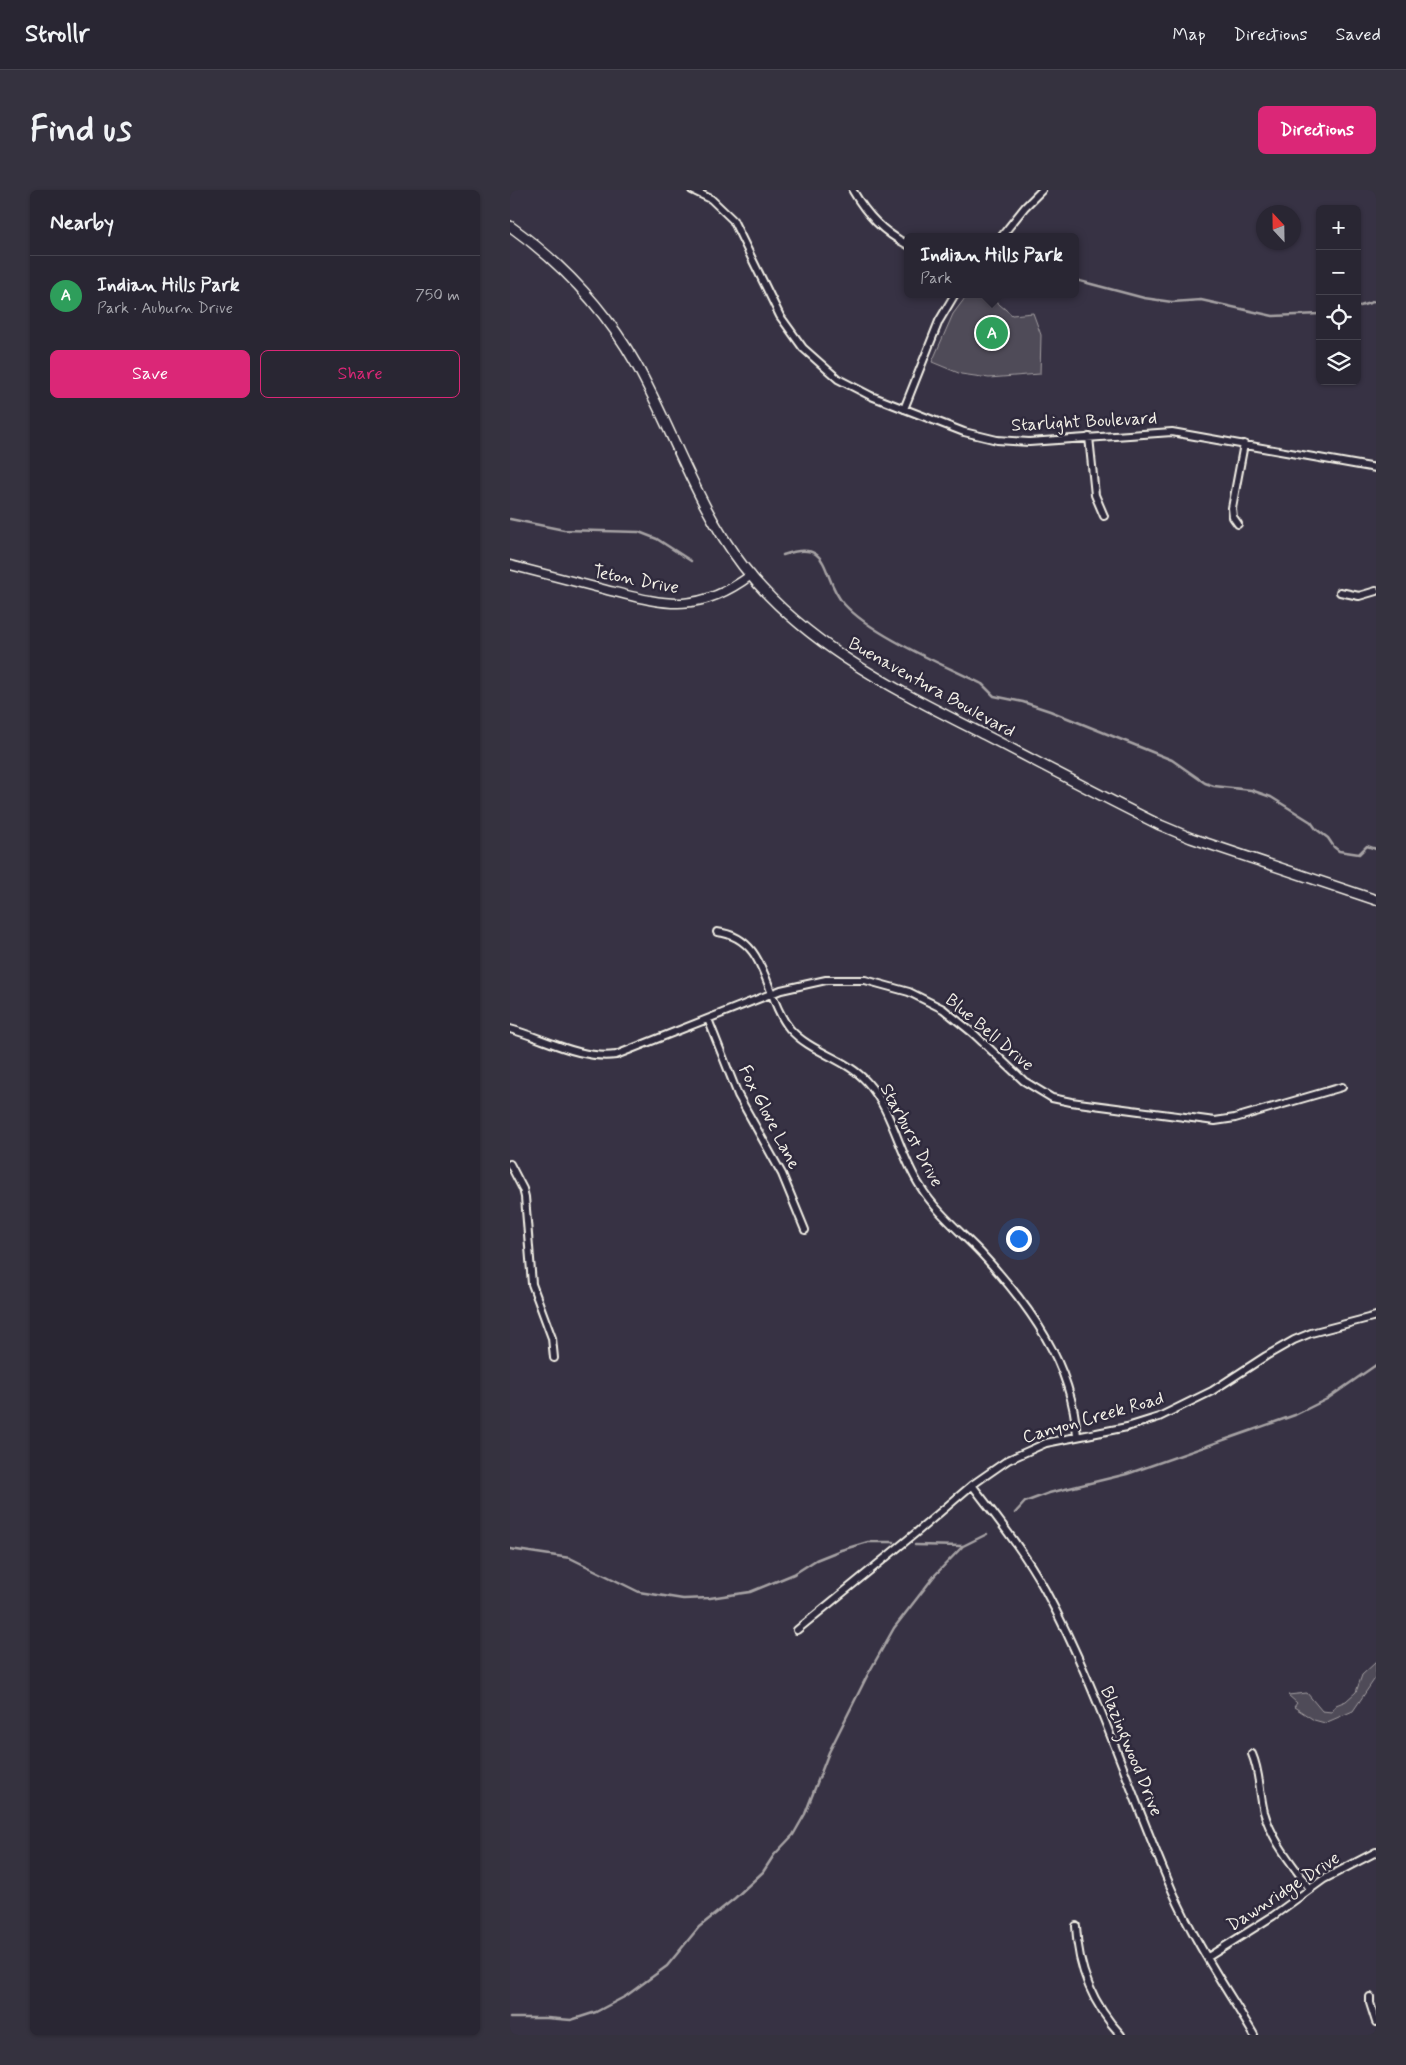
<!DOCTYPE html>
<html lang="en">
<head>
<meta charset="utf-8">
<style>
  :root { --surface:#292633; --page:#35323f; --text:#f1f3f6; --muted:#a5a5ac; --line:#45434e; --accent:#db2777 }
  body { margin:0; font-family:Mynerve,sans-serif; background:var(--page); color:var(--text) }
  .controls { position:absolute; right:15px; top:15px; display:grid; overflow:hidden; border-radius:8px; box-shadow:0 1px 4px #0004 }
  .controls button { width:45px; height:45px; display:grid; place-items:center; padding:0; border:0; border-bottom:1px solid var(--line); background:var(--surface); color:var(--text); font:25px sans-serif }
  .compass { position:absolute; left:746px; top:15px; width:45px; height:45px; border-radius:50%; background:var(--surface); box-shadow:0 1px 4px #0004; rotate:338deg }
  .you { position:absolute; left:508px; top:1048px; width:18px; height:18px; margin:-12px; border:4px solid #fff; border-radius:50%; background:#1a73e8; box-shadow:0 0 0 8px #1a73e833 }
  .badge { display:grid; place-items:center; width:32px; height:32px; border-radius:50%; background:var(--accent); color:#fff; font-size:16px; font-weight:700 }
  .pin { position:absolute; translate:-50% -50%; border:2px solid #fff; box-shadow:0 1px 5px #0006 }
  .popup { position:absolute; left:394px; top:43px; width:175px; height:65px; box-sizing:border-box; display:grid; place-content:center; border-radius:8px; background:var(--surface); filter:drop-shadow(0 1px 4px #0005); font-size:16px; white-space:nowrap; color:var(--muted) }
  .popup b { font-size:19px; color:var(--text) }
  .popup::after { content:''; position:absolute; left:50%; top:100%; margin-left:-10px; border:10px solid transparent; border-top-color:var(--surface) }
  .list { margin:0; padding:0; list-style:none }
  h2 { display:flex; justify-content:space-between; align-items:center; height:65px; margin:0; padding:0 20px; font-size:21px }
  h2 small { font-size:16px; font-weight:400; color:var(--muted) }
  .list li { display:grid; grid-template-columns:32px 1fr auto; gap:15px; align-items:center; box-sizing:border-box; height:80px; padding:0 20px; border-top:1px solid var(--line) }
  .list b { display:block; font-size:19px; white-space:nowrap }
  .list p { margin:0; font-size:16px; white-space:nowrap; color:var(--muted) }
  .list em { font-size:16px; font-style:normal; color:var(--muted) }
  .actions { display:flex; gap:10px; padding:15px 20px }
  .actions a { flex:1; padding:11px 0; border:1px solid var(--accent); border-radius:8px; text-align:center; font-size:18px; color:var(--accent) }
  .actions .main { background:var(--accent); color:#fff }
  .icon { flex:none; width:28px; height:28px; fill:none; stroke:currentColor; stroke-width:2; stroke-linecap:round; stroke-linejoin:round }
  .map { position:relative; flex:none; width:866px; height:1845px; overflow:hidden; border-radius:8px }
  header { display:flex; align-items:center; gap:30px; box-sizing:border-box; height:70px; padding:0 25px; background:var(--surface); border-bottom:1px solid var(--line) }
  header strong { font-size:24px }
  nav { display:flex; gap:28px; margin-inline-start:auto; font-size:18px }
  .intro { display:flex; align-items:center; justify-content:space-between; box-sizing:border-box; height:120px; padding:0 30px }
  h1 { margin:0; font-size:35px }
  .button { padding:12px 22px; border-radius:8px; background:var(--accent); color:#fff; font-size:18px; font-weight:700 }
  main { display:flex; gap:30px; padding:0 30px }
  aside { flex:1; background:var(--surface); border-radius:8px; box-shadow:0 1px 4px #0004 }
  .map>svg:first-child { display:block }
</style>
</head>
<body>
<header>
<strong>Strollr</strong>
<nav><a>Map</a><a>Directions</a><a>Saved</a></nav>
</header>
<div class="intro"><h1>Find us</h1><a class="button">Directions</a></div>
<main>
<aside>
<h2>Nearby<small></small></h2>
<ul class="list">
<li><span class="badge" style="background:#2e9e5b">A</span><div><b>Indian Hills Park</b><p>Park · Auburn Drive</p></div><em>750 m</em></li>
</ul>
<div class="actions"><a class="main">Save</a><a>Share</a></div>
</aside>
<div class="map">
<svg width="866" height="1845" viewBox="0 0 866 1845">
  <rect width="100%" height="100%" fill="#373244"/>
  <filter id="ink" filterUnits="userSpaceOnUse"><feTurbulence type="fractalNoise" baseFrequency=".02" numOctaves="2"/><feDisplacementMap in="SourceGraphic" scale="10" xChannelSelector="R" yChannelSelector="G"/><feConvolveMatrix kernelMatrix="1 2 1 2 8 2 1 2 1" color-interpolation-filters="sRGB"/></filter>
  <g filter="url(#ink)">
    <!-- green -->
    <path fill="#504b59" stroke="#a29ea0" d="M458 104H477L502 125 523 123 531 145 530 184 479 188 451 184 422 172 443 124Z
      M866 1472V1487L843 1521 815 1533 804 1530 784 1517 787 1513 778 1505 797 1503 812 1521 822 1522 826 1515 836 1511 846 1502 852 1485Z"/>
    <g fill="none" stroke-linecap="round" stroke-linejoin="round">
      <!-- stream -->
      <path stroke="#a6a2a4" stroke-width="2.5" d="M566 90 634 108 662 112 691 110 763 126 810 124
        M847 117 866 111
        M0 329 54 340 129 342 147 349 181 371
        M273 365C323 347 310 388 334 414 363 446 432 474 472 494L484 506 513 512 540 521 662 570 695 593 704 596 741 600 761 607 801 632 806 639 818 648 824 657 829 661 849 664 857 656 866 659
        M505 1323 515 1312 539 1303 617 1284 785 1225 817 1209 866 1175
        M405 1355 453 1356
        M0 1359 60 1368 129 1402 173 1409 200 1408 240 1402 284 1384 306 1370 331 1360 358 1352H384
        M0 1828H37L61 1830 86 1822 116 1806 157 1776 189 1737 225 1708 253 1682 264 1665 283 1645 295 1624 319 1562 357 1486 384 1438 425 1385 453 1356 477 1344"/>
      <!-- minor casing -->
      <g stroke="#f4f1e8" stroke-width="10">
        <path id="minor" d="M182 0 201 9 223 30 270 126 293 158 328 189 361 206 454 242 487 250 519 252 662 242 866 278
          M343 1C357 25 373 42 398 55
          M491 47 515 17 532 0
          M394 219 429 131 445 104
          M579 247 585 305 594 326
          M728 334 723 327 722 318 734 254
          M830 402 849 406 866 401
          M207 742C259 748 253 806 280 839 301 863 336 868 357 892 383 921 389 964 410 996 426 1022 450 1041 471 1063 519 1115 562 1173 567 1246
          M198 829 228 905 272 984 295 1040
          M0 839C34 848 70 870 106 865L271 800 316 790H355L399 802 433 819 464 844 514 891 542 908 561 912 705 931 725 928 832 897
          M0 974 13 999 15 1007 22 1094 42 1148 44 1168
          M462 1295C488 1329 515 1363 535 1400 587 1496 619 1601 662 1700 684 1751 716 1798 744 1845
          M287 1440 407 1342 462 1295 498 1270 536 1253 617 1237 649 1227 702 1201 756 1166 784 1150 801 1143 866 1126
          M742 1564C750 1582 749 1602 754 1622 762 1651 783 1675 800 1699
          M566 1736C568 1779 582 1814 611 1845
          M698 1767 763 1726 814 1689 866 1662
          M860 1807V1813L866 1832"/>
      </g>
      <!-- tertiary casing -->
      <g stroke="#f4f1e8" stroke-width="11">
        <path id="tertiary" d="M0 375C31 383 62 391 93 399 153 414 186 426 241 385"/>
      </g>
      <!-- secondary casing -->
      <g stroke="#f4f1e8" stroke-width="12">
        <path id="secondary" d="M0 36C50 72 95 119 126 174 163 240 186 315 233 376 295 456 387 500 475 545 533 575 591 606 650 635L681 648 866 710"/>
      </g>
      <!-- minor -->
      <use href="#minor" stroke="#2f2a3d" stroke-width="6"/>
      <!-- tertiary -->
      <use href="#tertiary" stroke="#2f2a3d" stroke-width="8"/>
      <!-- secondary -->
      <use href="#secondary" stroke="#2f2a3d" stroke-width="9"/>
    </g>
  </g>
  <g text-anchor="middle" stroke-width="5" stroke-linejoin="round" paint-order="stroke">
    <!-- street labels -->
    <g font-size="18" fill="#f4f1e8" stroke="#2f2a3d">
      <text transform="translate(574 231) rotate(-3)" y="6">Starlight Boulevard</text>
      <text transform="translate(126 389) rotate(11)" y="6">Teton Drive</text>
      <text transform="translate(422 497) rotate(29)" y="6">Buenaventura Boulevard</text>
      <text transform="translate(480 842) rotate(40)" y="6">Blue Bell Drive</text>
      <text transform="translate(260 927) rotate(63)" y="6">Fox Glove Lane</text>
      <text transform="translate(402 945) rotate(62)" y="6">Starburst Drive</text>
      <text transform="translate(583 1227) rotate(-16)" y="6">Canyon Creek Road</text>
      <text transform="translate(622 1561) rotate(68)" y="6">Blazingwood Drive</text>
      <text transform="translate(773 1701) rotate(-33)" y="6">Dawnridge Drive</text>
    </g>
  </g>
</svg>
<div class="controls">
<button>+</button>
<button>−</button>
<button><svg class="icon" aria-label="locate" viewBox="0 0 24 24"><circle cx="12" cy="12" r="6"/><path d="M12 2v4M12 18v4M2 12h4M18 12h4"/></svg></button>
<button><svg class="icon" aria-label="layers" viewBox="0 0 24 24"><path d="M12 4l9 5-9 5-9-5zM3 14l9 5 9-5"/></svg></button>
</div>
<svg class="compass" viewBox="-18 -18 36 36"><path d="M0-13l5 13h-10z" fill="#e53935"/><path d="M0 13l5-13h-10z" fill="#a5a5ac"/></svg>
<div class="you"></div>
<div class="pin badge" style="left:482px;top:143px;background:#2e9e5b">A</div>
<div class="popup"><b>Indian Hills Park</b>Park</div>
</div>
</main>
</body>
</html>
